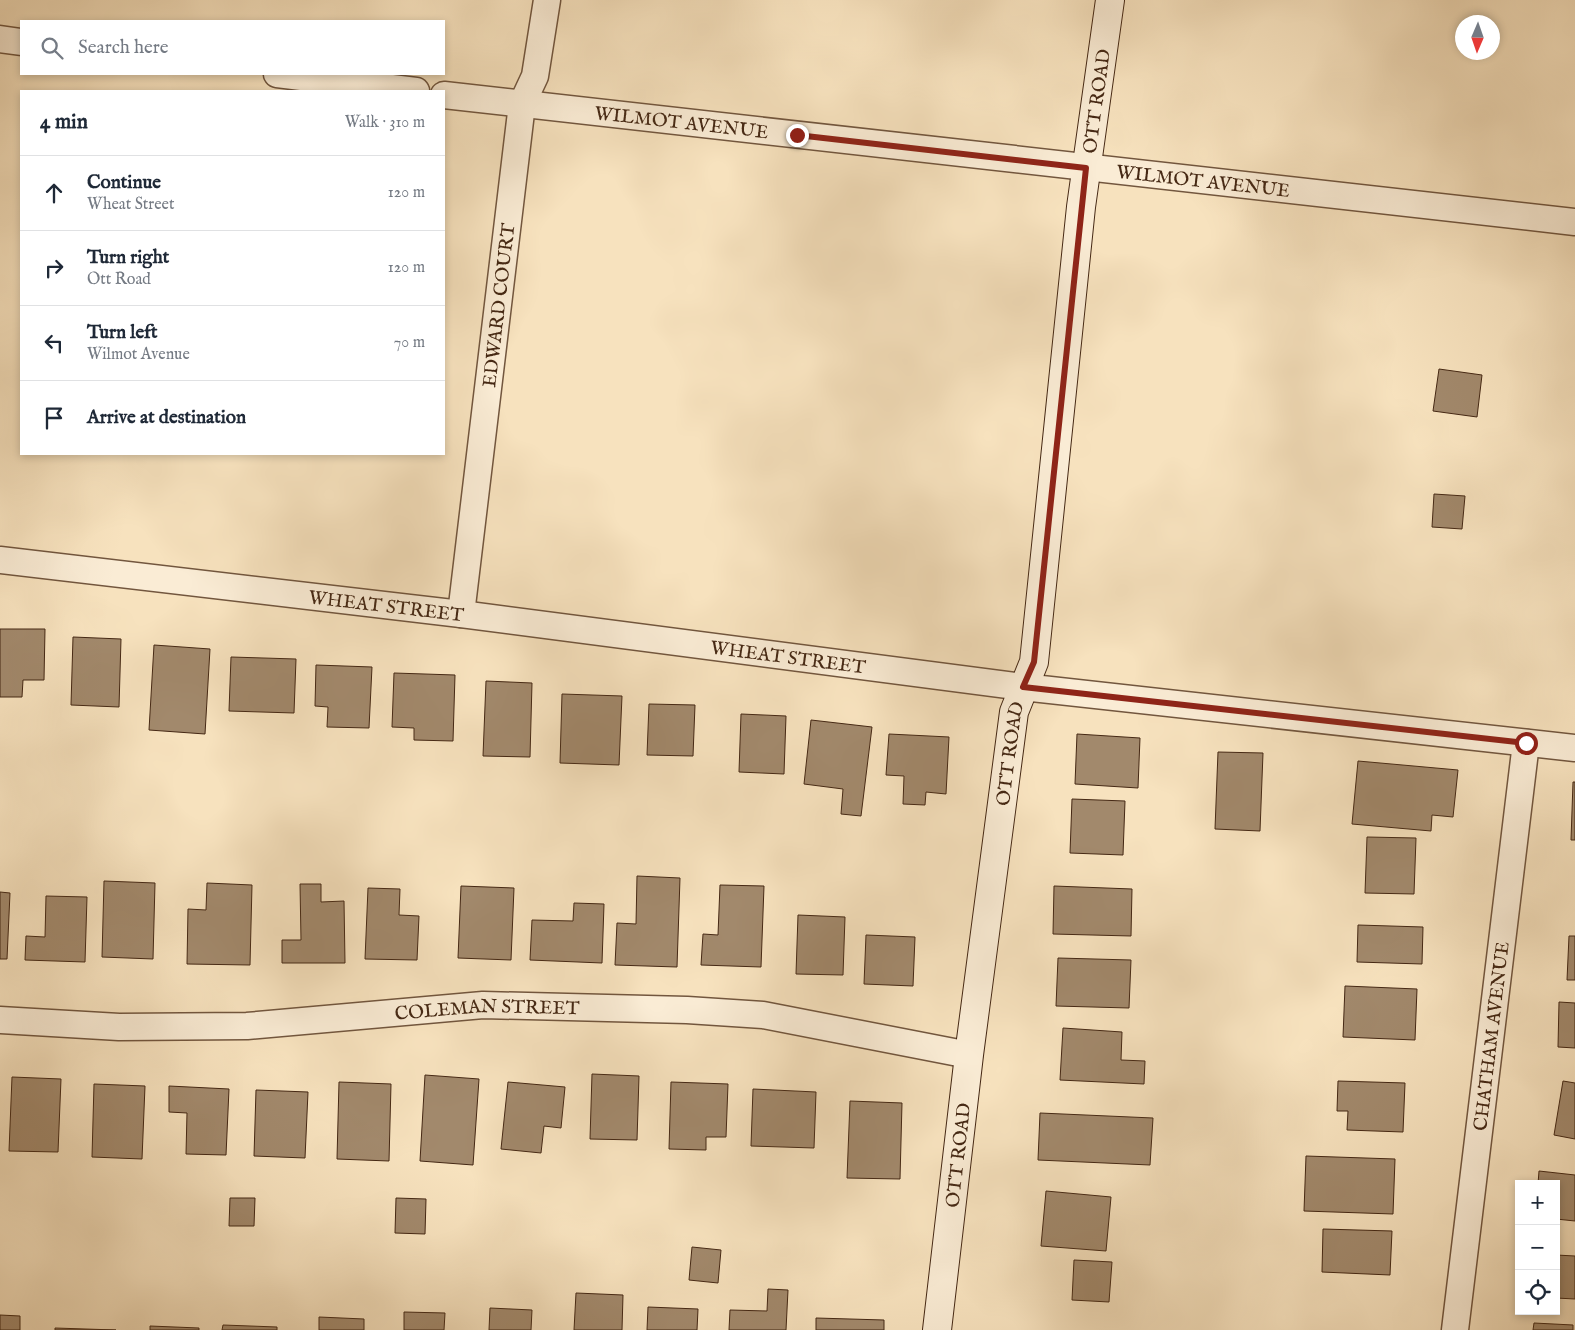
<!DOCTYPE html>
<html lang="en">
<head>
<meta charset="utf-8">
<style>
  :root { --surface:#fff; --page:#f2f2f3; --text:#1f2937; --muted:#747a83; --line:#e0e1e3 }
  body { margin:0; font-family:"IM FELL English",serif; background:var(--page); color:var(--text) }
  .controls { position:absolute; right:15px; bottom:15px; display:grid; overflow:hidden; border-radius:0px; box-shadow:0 2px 8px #0003 }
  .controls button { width:45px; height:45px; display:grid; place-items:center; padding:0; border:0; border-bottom:1px solid var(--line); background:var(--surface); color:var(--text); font:25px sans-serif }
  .compass { position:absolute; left:1455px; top:15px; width:45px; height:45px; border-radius:50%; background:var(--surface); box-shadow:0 2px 8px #0003; rotate:182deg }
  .stop { position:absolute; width:15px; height:15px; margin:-11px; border:4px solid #8f2418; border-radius:50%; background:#fff }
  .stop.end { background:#8f2418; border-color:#fff; box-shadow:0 1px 5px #0008 }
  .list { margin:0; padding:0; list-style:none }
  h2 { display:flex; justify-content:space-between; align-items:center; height:65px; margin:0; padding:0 20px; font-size:21px }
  h2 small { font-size:16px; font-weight:400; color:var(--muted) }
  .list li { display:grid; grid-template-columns:32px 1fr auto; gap:15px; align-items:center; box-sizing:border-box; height:75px; padding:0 20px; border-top:1px solid var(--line) }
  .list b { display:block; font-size:19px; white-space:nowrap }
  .list p { margin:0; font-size:16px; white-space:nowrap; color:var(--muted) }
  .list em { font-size:16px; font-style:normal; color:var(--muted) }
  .icon { flex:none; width:28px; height:28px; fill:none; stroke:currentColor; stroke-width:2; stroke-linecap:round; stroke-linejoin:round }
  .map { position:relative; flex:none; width:1575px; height:1330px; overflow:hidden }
  .search { position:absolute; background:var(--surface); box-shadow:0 2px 8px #0003; left:20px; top:20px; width:425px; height:55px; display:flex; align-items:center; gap:12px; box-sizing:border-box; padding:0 18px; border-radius:0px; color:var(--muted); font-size:19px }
  .panel { position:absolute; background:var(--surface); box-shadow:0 2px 8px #0003; left:20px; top:90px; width:425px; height:365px; border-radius:0px }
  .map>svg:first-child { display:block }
</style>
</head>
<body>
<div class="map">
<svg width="1575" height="1330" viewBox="0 0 1575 1330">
  <rect width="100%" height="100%" fill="#f7e2be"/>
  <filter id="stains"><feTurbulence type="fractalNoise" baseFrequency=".004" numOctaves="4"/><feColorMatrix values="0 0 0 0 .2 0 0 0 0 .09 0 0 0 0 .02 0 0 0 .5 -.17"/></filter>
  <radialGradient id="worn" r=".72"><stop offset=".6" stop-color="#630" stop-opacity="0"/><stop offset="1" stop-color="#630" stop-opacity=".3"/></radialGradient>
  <!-- building -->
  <path fill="#a2896c" stroke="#452814" d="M1439 369 1482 375 1477 417 1433 411Z
    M1434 494 1465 496 1462 529 1432 527Z
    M0 629H45L44 680H23L22 697H0Z
    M73 637 121 639 119 707 71 705Z
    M154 645 210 649 205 734 149 730Z
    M231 657 296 659 294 713 229 711Z
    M316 665 372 667 369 728 327 727 328 707 315 706Z
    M394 673 455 675 453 741 414 740V728L392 727Z
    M486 681 532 683 530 757 483 756Z
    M562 694 622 696 619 765 560 763Z
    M649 704 695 705 693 756 647 755Z
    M741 714 786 716 784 774 739 772Z
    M811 720 872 727 861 816 841 814 843 789 804 784Z
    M889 734 949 737 946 794 926 792 925 805 903 804 904 776 886 775Z
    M1077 734 1140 738 1138 788 1075 784Z
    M1218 752 1263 753 1260 831 1215 829Z
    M1358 761 1458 770 1453 817 1432 815 1431 831 1352 824Z
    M1573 782H1575V840H1571Z
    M1072 799 1125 801 1123 855 1070 853Z
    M1367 837 1416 838 1414 894 1365 893Z
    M637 876 680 878 677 967 615 965 617 923 636 924Z
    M104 881 155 883 153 959 102 957Z
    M207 883 252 885 250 965 187 964 188 909 206 910Z
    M300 884H321V902L344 901 345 963H282V940H301Z
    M720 885 764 886 761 967 701 965 703 934 718 935Z
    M461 886 514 888 511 960 458 958Z
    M1054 886 1132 889 1131 936 1053 934Z
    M368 888 400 889 399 915 419 916 417 960 365 959Z
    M0 892 10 893 7 959H0Z
    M46 896 87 897 85 962 25 960 26 936 45 937Z
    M574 903 604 904 602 963 530 960 532 920 573 921Z
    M798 915 845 917 843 975 796 974Z
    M1358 925 1423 927 1422 964 1357 962Z
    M866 935 915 937 913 986 864 984Z
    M1569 936H1575V980H1567Z
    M1058 958 1131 960 1129 1008 1056 1006Z
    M1345 986 1417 989 1415 1040 1343 1037Z
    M1559 1002 1575 1003V1048L1558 1047Z
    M1063 1028 1122 1032 1121 1060 1145 1061 1144 1084 1060 1080Z
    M592 1074 639 1076 637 1140 590 1139Z
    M425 1075 479 1079 473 1165 420 1161Z
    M12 1077 61 1079 58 1152 9 1151Z
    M1338 1081 1405 1083 1403 1132 1347 1130 1348 1111H1337Z
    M1563 1081 1575 1083V1139L1554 1135Z
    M339 1082 391 1084 389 1161 337 1159Z
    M508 1082 565 1087 561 1128 544 1126 541 1153 501 1149Z
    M671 1082 728 1084 726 1137H706V1150L669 1149Z
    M94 1084 145 1086 142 1159 92 1157Z
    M169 1086 229 1089 226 1155 186 1154 187 1113 169 1112Z
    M753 1089 816 1092 814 1148 751 1146Z
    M256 1090 308 1092 305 1158 254 1156Z
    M850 1101 902 1103 900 1179 847 1178Z
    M1040 1113 1153 1118 1150 1165 1038 1160Z
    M1306 1156 1395 1159 1393 1214 1304 1211Z
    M1539 1171 1575 1175V1221L1556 1219V1184H1538Z
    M1046 1191 1111 1197 1106 1251 1041 1246Z
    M230 1198H255L254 1226H229Z
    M396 1198 426 1199 425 1234 395 1233Z
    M1323 1229 1392 1231 1390 1275 1322 1272Z
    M692 1247 721 1250 718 1283 689 1280Z
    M1556 1255 1575 1256V1299L1556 1298Z
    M1074 1260 1112 1262 1109 1302 1072 1300Z
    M768 1289 788 1290 786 1330H729L730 1310 767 1311Z
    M576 1293 623 1295 622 1330H574Z
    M648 1307 698 1309 697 1330H647Z
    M490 1308 532 1310 531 1330H489Z
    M404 1312 445 1313 444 1330H404Z
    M0 1315 20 1316V1330H0Z
    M319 1317 364 1319V1330H319Z
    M816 1318 884 1320V1330H816Z
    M1534 1323 1573 1325V1330H1533Z
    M223 1325 277 1327V1330H222Z
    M150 1326 199 1328V1330H150Z
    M55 1328 116 1330H55Z"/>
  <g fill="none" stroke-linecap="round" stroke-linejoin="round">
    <!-- street casing -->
    <g stroke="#72563e" stroke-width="29">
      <g id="street">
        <path d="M0 39 21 42"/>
        <path d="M277 74 416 91"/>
        <path id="s1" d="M444 95 1575 222"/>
        <path id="s2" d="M0 560 461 614 1023 687 1575 748"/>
        <path id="s3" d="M461 614 522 104 535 76 547 0"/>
        <path id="s4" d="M0 1020 119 1027 247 1026 483 1005 687 1010 763 1015 969 1055"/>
        <path id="s5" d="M1455 1330 1526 743"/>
      </g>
    </g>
    <!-- secondary casing -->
    <g stroke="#452814" stroke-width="30">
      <g id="secondary">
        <path id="s6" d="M937 1330 969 1055 1014 712 1034 662 1081 207 1110 0"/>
      </g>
    </g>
    <!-- street -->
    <use href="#street" stroke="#faecd5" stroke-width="26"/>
    <!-- secondary -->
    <use href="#secondary" stroke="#faecd5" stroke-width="28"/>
  </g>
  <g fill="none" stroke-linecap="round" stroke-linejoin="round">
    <!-- route -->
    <path stroke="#8f2418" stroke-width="6" d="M797 135 1086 168 1034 662 1023 687 1526 743"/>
  </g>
  <g text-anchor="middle" stroke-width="4" stroke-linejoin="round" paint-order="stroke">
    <!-- street labels -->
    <g font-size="19" fill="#452814" stroke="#faecd5">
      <text dy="7" stroke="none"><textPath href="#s6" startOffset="1241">OTT ROAD</textPath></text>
      <text dy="7" stroke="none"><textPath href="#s1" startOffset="239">WILMOT AVENUE</textPath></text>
      <text dy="7" stroke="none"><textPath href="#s1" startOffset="764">WILMOT AVENUE</textPath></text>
      <text dy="7" stroke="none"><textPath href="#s3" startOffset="311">EDWARD COURT</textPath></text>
      <text dy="7" stroke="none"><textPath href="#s2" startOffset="389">WHEAT STREET</textPath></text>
      <text dy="7" stroke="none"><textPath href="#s2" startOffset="794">WHEAT STREET</textPath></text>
      <text dy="7" stroke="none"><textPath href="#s6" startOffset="581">OTT ROAD</textPath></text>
      <text dy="7" stroke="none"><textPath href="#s4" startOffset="488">COLEMAN STREET</textPath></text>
      <text dy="7" stroke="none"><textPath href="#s5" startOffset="296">CHATHAM AVENUE</textPath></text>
      <text dy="7" stroke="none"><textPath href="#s6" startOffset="176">OTT ROAD</textPath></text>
    </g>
  </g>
  <rect width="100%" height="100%" filter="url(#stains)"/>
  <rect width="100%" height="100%" fill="url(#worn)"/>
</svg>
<div class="controls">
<button>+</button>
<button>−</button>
<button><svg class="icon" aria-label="locate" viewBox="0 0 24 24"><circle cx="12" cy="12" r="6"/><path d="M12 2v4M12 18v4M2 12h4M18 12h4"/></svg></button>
</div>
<svg class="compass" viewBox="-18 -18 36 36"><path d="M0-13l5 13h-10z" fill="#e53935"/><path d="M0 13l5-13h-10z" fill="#747a83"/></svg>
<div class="stop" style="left:1526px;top:743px"></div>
<div class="stop end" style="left:797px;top:135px"></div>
<div class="search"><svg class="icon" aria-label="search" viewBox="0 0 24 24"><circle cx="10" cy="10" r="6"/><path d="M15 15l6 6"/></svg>Search here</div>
<section class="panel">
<h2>4 min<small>Walk · 310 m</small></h2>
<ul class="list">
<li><svg class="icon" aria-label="ahead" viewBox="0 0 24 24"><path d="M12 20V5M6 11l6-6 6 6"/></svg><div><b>Continue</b><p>Wheat Street</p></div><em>120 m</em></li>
<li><svg class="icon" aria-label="right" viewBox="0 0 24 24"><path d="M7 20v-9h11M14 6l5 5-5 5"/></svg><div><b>Turn right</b><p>Ott Road</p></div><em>120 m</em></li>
<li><svg class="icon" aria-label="left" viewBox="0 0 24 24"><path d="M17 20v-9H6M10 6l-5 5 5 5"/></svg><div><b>Turn left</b><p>Wilmot Avenue</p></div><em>70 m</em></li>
<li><svg class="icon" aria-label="arrive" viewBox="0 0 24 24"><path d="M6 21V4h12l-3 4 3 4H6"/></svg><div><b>Arrive at destination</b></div></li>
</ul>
</section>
</div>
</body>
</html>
